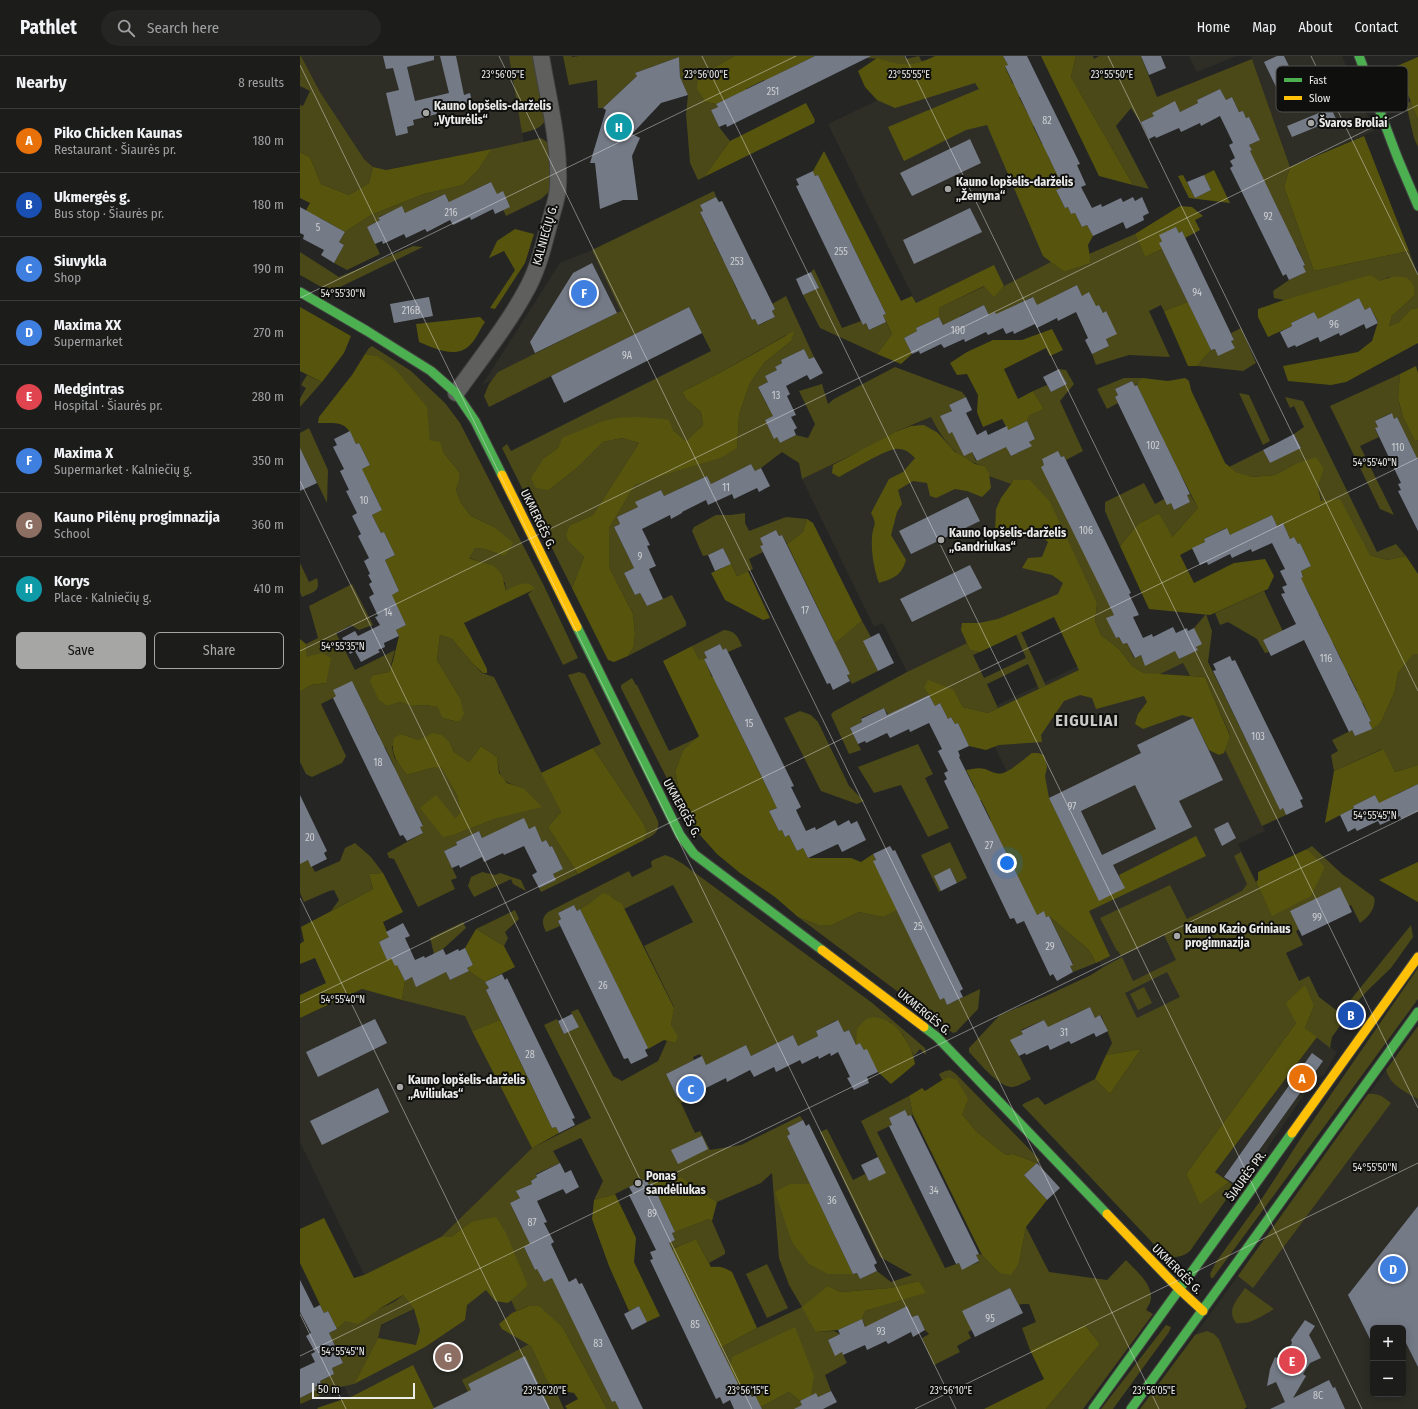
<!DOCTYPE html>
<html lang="en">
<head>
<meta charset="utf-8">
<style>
  :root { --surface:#1c1c1b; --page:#252524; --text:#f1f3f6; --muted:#a0a1a3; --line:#3a3a3a; --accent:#a6a6a5 }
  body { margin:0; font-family:"Fira Sans Condensed",sans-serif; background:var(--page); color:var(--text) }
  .controls { position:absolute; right:12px; bottom:12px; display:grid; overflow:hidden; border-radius:6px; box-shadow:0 2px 10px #0003 }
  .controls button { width:36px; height:36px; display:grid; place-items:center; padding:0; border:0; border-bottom:1px solid var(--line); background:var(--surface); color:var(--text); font:20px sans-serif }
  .scale { position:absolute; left:12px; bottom:10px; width:103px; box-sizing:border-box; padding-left:4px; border:2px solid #ebebea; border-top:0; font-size:11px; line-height:14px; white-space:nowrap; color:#ebebea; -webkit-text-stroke:3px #0f0f0d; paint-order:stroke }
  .you { position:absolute; left:707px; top:807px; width:14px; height:14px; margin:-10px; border:3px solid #fff; border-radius:50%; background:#1a73e8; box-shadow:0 0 0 6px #1a73e833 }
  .badge { display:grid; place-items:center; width:26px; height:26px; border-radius:50%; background:var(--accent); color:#fff; font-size:13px; font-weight:700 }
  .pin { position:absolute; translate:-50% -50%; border:2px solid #fff; box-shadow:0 1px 4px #0006 }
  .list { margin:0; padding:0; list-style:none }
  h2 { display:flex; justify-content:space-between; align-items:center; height:52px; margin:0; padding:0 16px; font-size:17px }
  h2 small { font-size:13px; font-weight:400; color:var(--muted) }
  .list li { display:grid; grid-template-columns:26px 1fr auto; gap:12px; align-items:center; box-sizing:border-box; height:64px; padding:0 16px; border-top:1px solid var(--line) }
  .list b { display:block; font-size:15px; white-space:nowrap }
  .list p { margin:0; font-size:13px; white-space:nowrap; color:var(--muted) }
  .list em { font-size:13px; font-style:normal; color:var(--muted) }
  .actions { display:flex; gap:8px; padding:12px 16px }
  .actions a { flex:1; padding:9px 0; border:1px solid var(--accent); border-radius:6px; text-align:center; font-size:14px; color:var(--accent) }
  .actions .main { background:var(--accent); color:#111 }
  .icon { flex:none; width:22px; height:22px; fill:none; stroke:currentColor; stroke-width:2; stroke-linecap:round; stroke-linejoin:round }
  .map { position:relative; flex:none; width:1118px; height:1353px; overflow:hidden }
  header { display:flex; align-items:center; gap:24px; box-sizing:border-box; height:56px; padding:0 20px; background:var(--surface); border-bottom:1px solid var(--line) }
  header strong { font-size:19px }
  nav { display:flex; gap:22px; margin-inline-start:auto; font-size:14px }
  .search { width:280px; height:36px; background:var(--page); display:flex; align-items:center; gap:10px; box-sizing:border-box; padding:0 14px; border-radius:22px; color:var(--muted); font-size:15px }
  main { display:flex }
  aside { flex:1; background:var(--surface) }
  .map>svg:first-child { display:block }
</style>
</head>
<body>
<header>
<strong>Pathlet</strong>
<div class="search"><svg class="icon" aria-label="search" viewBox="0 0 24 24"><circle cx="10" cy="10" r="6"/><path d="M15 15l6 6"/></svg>Search here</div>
<nav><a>Home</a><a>Map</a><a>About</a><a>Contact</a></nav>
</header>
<main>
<aside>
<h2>Nearby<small>8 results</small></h2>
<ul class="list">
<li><span class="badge" style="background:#e8710a">A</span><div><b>Piko Chicken Kaunas</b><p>Restaurant · Šiaurės pr.</p></div><em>180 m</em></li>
<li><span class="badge" style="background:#1a4fb4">B</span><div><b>Ukmergės g.</b><p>Bus stop · Šiaurės pr.</p></div><em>180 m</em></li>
<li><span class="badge" style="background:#3f7fe0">C</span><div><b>Siuvykla</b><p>Shop</p></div><em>190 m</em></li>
<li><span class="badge" style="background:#3f7fe0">D</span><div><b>Maxima XX</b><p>Supermarket</p></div><em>270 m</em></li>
<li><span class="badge" style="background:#e0444e">E</span><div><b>Medgintras</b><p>Hospital · Šiaurės pr.</p></div><em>280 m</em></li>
<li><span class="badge" style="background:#3f7fe0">F</span><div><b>Maxima X</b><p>Supermarket · Kalniečių g.</p></div><em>350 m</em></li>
<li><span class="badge" style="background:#8d6e63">G</span><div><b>Kauno Pilėnų progimnazija</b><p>School</p></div><em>360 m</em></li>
<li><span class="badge" style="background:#0f9aa8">H</span><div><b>Korys</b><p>Place · Kalniečių g.</p></div><em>410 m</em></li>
</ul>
<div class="actions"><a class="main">Save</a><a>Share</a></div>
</aside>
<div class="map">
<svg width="1118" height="1353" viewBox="0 0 1118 1353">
  <rect width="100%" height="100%" fill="#252524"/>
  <!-- built -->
  <path fill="#2e2e27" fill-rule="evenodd" d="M1 0H209L224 87 85 114 73 111 64 103 20 36Z
    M669 0 767 199 704 230 694 210 616 247 528 68Z
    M889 0H936L897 16Z
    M951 0H1042L1074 75 990 111Z
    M292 194 324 260 182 329 260 207Z
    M631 361 653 406 727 434 776 534 607 616 583 567 574 571 502 423Z
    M811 594 830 632 883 607 965 775 938 788 979 875 841 993 679 658Z
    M62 933 165 960 232 1092 141 1181 64 1219 0 1086V962Z
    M1017 981 1037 996 1024 1019 1015 1023 968 1091 964 1102 940 1135 915 1116Z
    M1086 1014 1088 1021 1101 1034 1118 1043V1353H948L919 1283 895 1279ZM1073 1272H1103V1338H1073Z
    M196 1213 264 1353H55L43 1328 71 1275Z"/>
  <!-- green -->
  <path fill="#4b4918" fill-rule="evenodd" d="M0 0H1L20 36 64 103 73 111 69 127 49 139 21 128 10 101 0 96V49L3 50 10 35 0 30Z
    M209 0H234L245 65C239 74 232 74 222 77Z
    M263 0H272V1L279 0H434L398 21 406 46 416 48 418 51 411 54 419 71 430 85 404 121 398 124 390 107 386 58 388 39 380 21 379 1 335 17 337 20 303 52H298L297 24 269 29Z
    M565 0H604L606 3 619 0 622 6C613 8 604 10 595 8 583 5 579 2 566 2Z
    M776 0H793L794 3 799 0H841L857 41 952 3 990 111 984 131 1014 215 1109 195 1118 219V252L1111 253 1099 266 1089 270 1092 260 1114 240 1089 221 1080 225 984 244 974 242 973 235 989 224 1005 216 1003 210 1005 209 997 191 994 192C984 159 964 128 947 97L952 94 949 89 960 84 949 61 946 62 943 55 939 56 932 41 926 44 920 33 897 44 898 47 880 56 875 46 853 57 854 60 841 66 838 63 831 52 816 70 849 133 833 129 771 21Z
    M1111 45 1118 64V91L1114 82 1106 48Z
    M241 82 248 87C251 103 252 119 249 136L241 143 206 160 191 126 168 137 151 149 145 138 123 148 107 160 102 151 79 161 80 164 67 171 80 198 47 214 34 207 44 189 39 186 45 176 71 159 124 138 163 129 178 114 192 93Z
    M414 135 416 141 400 149 403 155 400 156 408 174 417 185 414 186 423 204 426 203 432 214 429 216 437 234 441 233 446 244 443 246 452 264 455 263 459 269 475 261 472 255 475 253 472 248 486 240 514 301 509 303 504 293 481 304 482 307 475 311 477 314 465 320 468 326 458 331 467 349 476 359 465 364 474 382 477 381 480 387 496 379 508 382 515 368 499 335 522 328 528 348 534 343 595 311 662 336 666 341 649 349 652 355 640 360 649 377 652 376 672 396 676 405 694 397 705 388 711 400 731 390 729 386 735 383 727 365 728 359 744 353 733 335 747 329 751 336 767 328 759 313 766 314 774 328 760 345 783 395 766 404 764 400 761 401 758 396 742 404 816 558 807 562 816 582 819 581 823 588 827 587 834 602 841 599 845 609 874 592 879 603 897 594 894 572 906 558 912 575 908 606 980 753 983 752 986 759 962 770 925 694 930 679 905 621 890 620 883 607 858 619 844 617 832 610 819 593 801 579 795 565 797 547 715 424 711 428 689 420 685 410C657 404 643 385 631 361L595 376 564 393 502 423 499 407 482 396 461 412 455 415 451 408 411 428 407 420 364 440 361 434 336 446 338 451 317 461 320 468 314 471 334 512 324 517 335 539 340 537 347 550 372 539 386 566V570L328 600 334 590 335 577 333 558 309 511 308 471 335 429 437 392 439 359 450 327 464 307 491 285 486 279 425 314 382 336 386 343 401 356 403 369 386 385 373 374 351 362H326L307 364 259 391 244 402 249 434 278 411 303 386 322 382 339 387 293 459 270 469 269 486 284 501 272 532 202 392 207 388 211 395 411 295 389 251 189 351 184 340 189 328 198 316 321 255 292 194Z
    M835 178 845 201 862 193 888 246 864 255 861 249 849 255 870 301 829 299 796 309 792 298 809 290 806 283V255L803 257 799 249 796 250 782 240 777 229 755 240 738 252 732 241 708 253 697 261 695 256 689 259 684 249 660 260 662 264 645 272 639 261V252L685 230 694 240 704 230 751 206 764 216 791 207 789 198Z
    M113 190 123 191 36 233H25L0 219V196L39 221Z
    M514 213 542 272 561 265 563 269 566 267 569 274 586 266 592 278 577 298 520 272 503 239 519 232 511 216Z
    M941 272 956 307 943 315 897 310 911 294 915 293 918 299 934 291 931 285 934 284 931 277Z
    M72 290 111 315 145 347 160 367 244 530 278 602 263 609 228 538 234 533 206 536 205 527 190 508 177 505 168 501 175 492 185 493 204 500 194 471 171 460 161 447 156 434 159 425V416L144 397 140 387 130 384 128 370 77 300 65 298 69 292Z
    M1100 318 1098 342 1103 361 1115 385 1118 384V404L1097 361 1094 363 1091 357 1075 365 1078 371 1075 373 1079 381 1060 390 1094 459 1080 453 1030 350Z
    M7 319 22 326 0 351V343L6 332 1 329Z
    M824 322H843L835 330 832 325 815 333 818 339 815 341 818 347 807 353 797 333Z
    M939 337 949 339 970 385 963 389Z
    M985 341 1003 345 1077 496 1096 488 1106 500 1087 504 1070 499 1064 489 1022 445 1018 431 1024 413 995 408 975 419 951 421 936 416 929 411 963 394 970 407 1001 391 994 378 1004 371 994 350 990 352Z
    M9 372 28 414 27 447 3 398 0 400V377Z
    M844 427 855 448 864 443 871 447 874 454 890 446 887 439 890 438 898 452 871 482 859 457 838 468 820 490 805 455V446Z
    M445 457V467L449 475 486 461 507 463 503 476 487 488 482 479 479 480 476 474 460 482 463 489 460 490 463 496 449 503 453 513 437 520 423 492 408 499 403 500 392 475 394 471 416 459H431Z
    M0 507 9 526 17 522C21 536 13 536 2 541L0 536Z
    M52 528 73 569 59 574 51 569 36 577 55 614 95 594 89 616 73 619 88 650 100 646 112 650 125 649 139 651 142 662 159 666 160 642 137 604 140 579 152 583 173 608 182 617 194 621 261 756 248 771 278 818 241 836 239 832 255 824 253 818 263 813 252 790 250 791 246 784 242 786 235 771 184 785 179 775 156 786 157 789 144 795 157 822 151 824 155 833 118 851 94 803 89 802 87 797 123 777 120 771 123 769 114 751 111 752 105 741 108 739 99 721 96 722 91 711 94 710 85 691 82 692 76 681 79 679 70 661 68 662 62 651 64 650 55 631 21 648 46 700 42 707 12 721 6 718 0 706V636L11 629 26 627 5 601 6 588 18 582 9 550ZM101 678 119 684 150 687 154 696 169 706 181 690 197 701C200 724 201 725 223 732L197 762 156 778 155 762 162 756 157 739 141 710 131 712 107 719 94 701 92 691Z
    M964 535 989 588 979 577 963 584 969 596 965 597 957 583 928 566 920 569 915 557Z
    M562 565 571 581 564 585 578 615 552 628 532 589Z
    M424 574C435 575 438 580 442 590L428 596 426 592 423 594 420 588 404 596 407 602 399 605 392 590Z
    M721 576 746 630 739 633 728 608 687 628 698 652 688 657 663 651 654 634 624 632 629 639 606 650 590 662 584 652 561 662 562 666 550 672 561 694 549 698 531 659 533 656 607 616 667 587 670 594 680 596 673 599 684 622 726 602 716 579Z
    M1113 597 1118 598V709L1095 716 1082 693 1034 715 1031 699 1038 695 1032 684 1052 674 1055 680 1081 666 1095 635 1098 617Z
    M279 616 285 618 358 765C360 776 353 780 344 784L347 776 344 768 293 692 301 688 268 619Z
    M332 622 336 629H337L369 695 399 681 383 694 375 716 385 758 321 632V629Z
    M500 655 511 659 518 666 549 730 564 745 557 748 521 735 484 662Z
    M618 688 633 718 625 722 649 772 628 781 601 729 574 737 558 711Z
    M650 786 667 822 657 827 650 812 641 835 639 836 621 799Z
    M55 787 71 801 83 817 69 818 73 833 31 855 39 844 34 834 29 835 4 846 0 837V797L4 806 8 804 15 816 40 805 45 792Z
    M1012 790 1042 818 1074 841C1077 851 1068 862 1060 867L1051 849 996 875 1003 889 986 897 999 925 1009 920 1019 941 1040 957 1111 869 1113 881 1091 912 1068 934 1057 946 1032 981 1030 992 1005 972 1014 950 996 967 886 1118 900 1147 929 1126 935 1131 890 1195C883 1201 875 1202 866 1201L722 1049 725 1047 738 1041 745 1049 795 1023 810 1038 841 993 806 999 812 987 801 959 795 962 790 951 766 962 767 965 749 974 744 964 721 974 723 978 711 984 731 1023C725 1026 719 1030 713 1031 700 1033 678 1005 669 996V992L700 959 746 940 791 919 802 912 822 901 833 925 876 904 864 879 821 900 818 895H817L800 862 870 829 887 863 942 835 947 828 934 800 941 796 972 859 1025 812 1007 793ZM867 916 880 941 837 962 825 937Z
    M365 799 373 802 383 808 571 946 625 992 626 999 620 993 614 1000 603 979 590 966 556 989 549 974 544 976 537 964 516 975 518 980 498 990 493 979 451 1000 446 989 423 1001 407 1011 400 998 393 1001 394 1004 366 1018 377 1041 384 1038 387 1044 381 1047 395 1077 400 1075 410 1094 441 1089 500 1060 503 1064 487 1072 490 1078 487 1080 510 1128H490L553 1218 557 1217 560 1223 577 1215 591 1226 612 1219 580 1201 520 1076 527 1073 553 1124 565 1118 569 1124 585 1116 561 1065 609 1040 613 1059 608 1060 605 1055 589 1062 592 1069 577 1076 645 1212 659 1207 662 1213 679 1206 676 1199 679 1198 682 1199 699 1217 719 1207 726 1171 749 1216 807 1224 826 1204C835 1214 852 1227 851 1242 851 1246 848 1250 846 1254L853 1258 783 1353H746L800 1288 785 1269 730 1294 722 1272 736 1266 729 1248H722L719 1249 710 1232 663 1255 672 1274 668 1276 671 1282 657 1290 660 1296 634 1309 622 1282 629 1278 625 1274 618 1259 612 1261 607 1250 583 1262 567 1274 562 1263 565 1255 625 1237 619 1225 590 1232 541 1236 528 1230 516 1276 534 1275 540 1278 528 1284 535 1299 542 1296 547 1307 525 1319 531 1335 518 1341 430 1313 420 1292 457 1272 502 1251 489 1229 479 1202 472 1117 461 1127 417 1146 381 1121 349 1129 329 1131 315 1138 294 1144 303 1125 281 1082 253 1095 260 1107 236 1118 237 1121 231 1125 232 1128 217 1135 220 1142 210 1147 221 1170 234 1186 224 1191 235 1214 237 1213 244 1226 255 1220 312 1346 315 1345 319 1353H307L263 1272 229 1250 216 1255 211 1244 228 1230 171 1166 151 1181H141L232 1092 291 1062 244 969 257 963 264 978 278 971 271 956 278 953 313 1020 322 1025 358 1005 367 985 375 987 371 969 374 951 344 890 393 866 373 829 324 853C320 845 311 839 303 838L290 847 277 855 274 849 258 857 261 863 258 865 260 870 246 876C242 867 241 863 248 856L329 815 332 821 352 811 351 806 353 804Z
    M182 816 195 819 200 817 221 824 226 835 213 828 211 823 174 841 168 830 171 821Z
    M600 852 640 944 644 942 647 949 680 933 678 953 656 976 653 977 498 861 518 869H532L559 856 583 861Z
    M215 854 219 863 205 876 208 882 204 890 176 873Z
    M749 860 789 894 796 907 773 916 770 910 773 908Z
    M163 866 166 872 143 893 134 898 130 882Z
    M1118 912V943L913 1222H911L910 1218 916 1206 963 1141 1001 1082Z
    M145 914 150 924 169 915 185 926 189 932 186 934 194 951 203 963 172 975 165 960 102 944 105 925 112 921 116 930Z
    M844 931 852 947 838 954 830 938Z
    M1118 970V1043C1105 1036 1090 1029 1086 1014Z
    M650 1014 656 1018 740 1104 737 1107 713 1098 706 1099 676 1075 662 1058 647 1021 642 1024 639 1018 645 1015Z
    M1068 1038C1079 1037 1083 1041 1091 1047L953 1232 938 1220Z
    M409 1163 412 1165 425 1195V1198L409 1207 396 1183 369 1194 366 1188 375 1184 372 1177Z
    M467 1208 488 1252 467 1262 446 1218Z
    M945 1232 974 1253C962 1260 950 1269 936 1267 926 1254 937 1244 945 1232Z
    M103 1239 114 1253 81 1269 78 1282 54 1328 36 1332 1 1348 0 1347V1342L16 1334 15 1331 21 1328 20 1325 34 1318 32 1312 43 1307 34 1287 26 1279 37 1273 46 1265 79 1253 94 1246Z
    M866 1269 871 1271 869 1276 813 1353H801Z
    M907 1275 914 1278 919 1283 947 1351 944 1353H840L895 1279Z
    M229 1288 231 1290 247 1325 255 1333 264 1353H250L225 1301 168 1328 171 1334 168 1336 162 1324Z
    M489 1336 500 1345 504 1353H462L461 1351Z"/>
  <!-- forest -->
  <path fill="#57550d" d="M434 0H515L476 19 466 27 464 24 446 33 448 36 435 39 416 48 406 46 397 33 398 21Z
    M635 0H703L708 9 705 11 713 28 716 27 722 39 719 41 728 58 731 57 737 69 733 70 742 88 745 87 751 98 748 100 757 118 766 129 756 134 765 152 768 151 771 158 775 157 782 171 787 169 793 180 788 189 791 207 764 216 743 200 687 69 666 74 604 105 588 71 679 33 675 27 595 52 577 44 565 31 558 15 577 2C601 10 612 11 635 0Z
    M741 0H776L771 21 833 129 799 120Z
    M1118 1V64L1097 10Z
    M506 47 515 64 514 67 404 121 430 85Z
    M1064 80 1109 195 1014 215 984 131 990 111Z
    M192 93 178 114 163 129 124 138 71 159 45 176 20 162 4 158 10 147 0 142V96L10 101 21 128 49 139 69 127 73 111 86 114Z
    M524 95 601 245 612 240 616 247 694 209 704 230 694 241 684 230 639 252V261L616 272 617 275 604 282 612 298 601 308 577 298 592 278 583 259 586 258 518 119 515 120 513 115Z
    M914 114 930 147 889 142 878 120 883 119 895 142 911 134 904 119Z
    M880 150 892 151 903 160 895 164 900 174 885 182 882 175 879 177 876 171 862 185 860 186 862 193 845 201 835 178Z
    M215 173 234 178 225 207 195 253 190 252 215 214 204 195 189 202 197 185Z
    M1070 219 1080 225C1096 218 1117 217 1114 240L1092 260 1089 270 1099 266 1111 253 1118 252V287L1046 326 1031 329 988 325 983 310 1058 296 1072 285 1078 266 1070 251 1065 254 1059 242 1036 254 1019 266 1014 256 991 267 992 270 968 281 958 261V253L984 244Z
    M888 246 911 294 897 310H888L864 255Z
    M0 251 51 280 44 297 22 326 0 315Z
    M180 261 185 266C180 273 176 284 169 290 155 303 134 292 119 286L116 268Z
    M752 273 763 294 750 300 746 292 704 313 718 343 733 335 744 353 729 359 727 365 708 374 702 363 683 371 677 356 678 339 667 318 657 319 650 307 667 296 693 284H722Z
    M494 275 491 285 464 307 450 327 439 359 437 392 420 402 376 415 335 429 309 471V511L333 558 335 577 334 590 328 600 314 606 308 604 272 532 284 501 269 486 266 479 270 469 293 459 339 387 322 382 303 386 278 411 249 434 236 432 231 422 244 402 259 391 262 382C277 376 292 369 307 364 326 359 349 361 369 364L373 374 386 385 403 369 401 356 386 343 382 336 425 314Z
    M65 298 77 300 96 314 127 351 130 384 140 386 144 397 159 416V425L156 434 161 447 171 460 194 471 213 487 210 493 204 500 185 493 175 492 169 502 177 505 190 508 196 512 202 519 206 535C215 530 228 522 235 533L164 567 187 613V617H183L173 608 152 583 140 579 137 604 160 642 164 658 159 666 142 662 138 651 125 649 112 650 100 646 88 650 79 644 70 625 73 619 89 616 93 605 99 580 96 574 106 569 97 551 89 540 99 535 85 504 95 499 84 476 81 477 72 459 82 454 71 431 68 432 59 414 70 409 59 387 56 388C46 365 42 367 18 367L19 361 52 319Z
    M1116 310 1118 317V384L1115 385 1103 361 1098 342 1100 318Z
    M843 322 868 325 885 322 889 325 891 334 925 407 936 416 952 421 975 419 995 408 1016 401 1024 413 1018 431 1021 445 1040 443 1070 499 1087 504 1106 500 1118 518V598H1113L1098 617 1095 635 1081 666 1072 673 1069 666 1071 665 1063 647 1060 648 1054 636 1057 635 1048 617 1045 618 1042 605 1033 587 1030 588 1027 575 1019 558H1016C1012 545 1009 532 998 523L1003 520 1001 515 1011 510 1000 487 998 488 994 481 990 483 983 467 977 470 972 459 949 470 932 482 926 472 904 483 905 486 880 499 894 527 934 507 965 503 974 520 968 533 910 559 849 553 820 490 838 468 859 457 872 481 898 452 881 419 878 420 873 409 875 407 866 389 863 390 861 378 837 329 839 325Z
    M624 369 638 377 654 395 675 408 685 410 689 418 691 432 682 441 667 435 655 433 636 442 630 440 627 427 613 425 598 434 602 448 597 456 591 479 606 504C601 520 594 522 579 527 574 513 571 496 572 481 573 468 578 470 571 457L589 423 603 416 615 402C609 396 604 392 595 393 585 394 550 415 539 421L532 417 533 409 595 376 611 370Z
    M714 424H730L750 446 797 547 795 565 801 579 819 593 832 610 844 617 905 621 930 680 924 697 919 699 909 694 893 662 882 659 843 673 835 668 838 658 847 646 844 640 796 653 792 642 780 639 764 645 741 679 742 686 699 689 686 694 669 690 658 667 655 668 651 661 648 663 640 647 635 650 629 639 624 632 628 624 654 634 663 651 688 657 779 614 754 561 680 596 670 594 661 574 662 567H679L698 563 758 538 763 527 752 519 722 512 728 502 742 501 748 486 739 477 729 475 705 482 695 475 696 453 701 442Z
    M507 463 513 467 562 565 535 587 487 488 503 476Z
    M431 508 437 520 448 515 470 562 463 564 425 544 411 517Z
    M0 583 6 588V601L22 597 31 602 26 627 11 629 0 636Z
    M392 590 399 604 404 603 412 621 416 619 419 634 471 740 479 751 469 755 479 775 482 774 485 781 489 779 497 795 503 792 508 802H551L561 806 573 798 597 854 583 861 559 856 532 869H518L498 861 475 841 440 817 417 798 400 779 385 758 375 716 383 694 399 680 363 605Z
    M133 677 142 679 150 687 154 696 169 706 181 690 197 701 199 717 207 727 223 732 242 751 197 762 156 778 143 781 120 752 136 739 155 762 161 756 157 739 141 711 131 712 107 719C98 706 90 700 94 682L101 678 119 684Z
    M293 692 344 768 347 776 344 784 278 818 248 771 261 756 241 717Z
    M1083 693 1095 716 1118 709V728L1097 738 1080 750 1075 739 1053 750 1054 752 1025 767 1034 715Z
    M732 697H738L744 699 747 711 745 720 749 742 799 844 824 832 819 819 896 780 906 800 789 855 810 900 796 907 789 894 749 860 746 861 744 856 734 860 733 852 695 774 692 775 690 762 681 744 678 745 672 734 675 732 666 714C672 713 678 711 685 713 691 715 696 719 703 717 711 715 725 702 732 697Z
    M1007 793 1025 811 1011 840 972 860 956 826 958 824V816Z
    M1118 806V846L1079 824Z
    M83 817 103 856 83 866 89 881 79 886 87 903 91 902 97 909 105 925 102 944 62 933 0 962V939L26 927 15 902 0 908V888L4 885 1 871 73 833 69 818Z
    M303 837 309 839 322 848 374 952 371 969 378 981 375 987 364 984 348 993 280 853 290 847Z
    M176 873 204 890 215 911 185 926 169 915 167 912 173 909 165 892Z
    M1005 929 1014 950 1005 972 1017 981 915 1116 929 1126 900 1148 886 1118 996 967 986 947Z
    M574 961C579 962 585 963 589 966 601 972 614 995 615 1008L591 1028 578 1016 560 987 556 989 557 973 566 963Z
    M200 964 252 1072 256 1071 259 1077 232 1092 172 975Z
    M841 993 810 1038 795 1023 806 999Z
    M647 1021 657 1024 668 1043 662 1058 676 1075 706 1099 713 1098 737 1107 724 1119 747 1144 726 1171 719 1207 711 1219 699 1217 682 1199 613 1059 609 1040 622 1032 625 1035Z
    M381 1121 417 1146 412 1165 409 1163 375 1176 352 1127Z
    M490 1128H510L553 1218H528L509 1208 492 1186 475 1136Z
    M315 1138 336 1182 334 1206 360 1260 347 1266 339 1250 329 1255 309 1210 292 1163 294 1144Z
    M196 1161 206 1177 228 1230 208 1247 195 1245 186 1234 167 1249 165 1264 125 1291 54 1328 78 1282 116 1289 120 1274 114 1253 103 1239 79 1253 58 1268 46 1265 37 1273 28 1255 24 1257 0 1207V1173L24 1162 54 1222 64 1219 141 1181H151L171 1166Z
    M396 1183 411 1211C419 1210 425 1211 432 1216L457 1272 420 1292 372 1193Z
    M619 1225 626 1237 565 1255 562 1263 538 1274 516 1276 502 1251 528 1230 541 1236 590 1232Z
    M229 1250H239L263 1272 307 1353H267L265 1350 278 1343 274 1337 256 1334 247 1325 231 1290 202 1273 199 1268 212 1257Z
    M785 1269 800 1288 746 1353H684L744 1323 730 1294Z
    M495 1271 514 1320 511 1340 500 1345 489 1336 461 1351 449 1335 440 1340 430 1313 432 1301Z
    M113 1309 134 1352 132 1353H18L17 1352 53 1340Z"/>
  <!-- building -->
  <path fill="#747a86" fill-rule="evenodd" d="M83 0H134V4L107 11 115 45 149 37 140 0H156L164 39 170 37 173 51 159 54 157 48 136 53 137 58 113 64 114 69 107 71 108 77 96 80 86 37 99 34 93 12 86 13Z
    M515 0H571L427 71 426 68 419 71 411 54 418 51 416 48Z
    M703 0H727L780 108 777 109 786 129 781 131 792 152 801 148 802 151 821 142 823 146 833 141 835 145 842 141 849 157 843 160 844 164 826 173 823 166 793 180 787 169 782 171 775 157 771 158 768 151 765 152 756 134 763 131 705 10 708 9Z
    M841 0H861L866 12 849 19Z
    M977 0H984L999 30 980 39 964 6Z
    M379 1 380 21 388 39 361 47 332 78 340 82 332 100 338 144H323L300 153 295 107H290L306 54 303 52 337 20 335 17Z
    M920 33 926 44 932 41 939 56 943 55 946 62 949 61 960 84 949 89 952 94 950 95 1005 209 1003 210 1006 216 989 224 986 218 983 220 930 112 933 110 930 105 935 102 929 89 933 87 920 60 901 70 900 67 881 76 879 72 856 82 855 80 849 83 841 66 854 60 852 57 875 45 880 56 898 47 897 44Z
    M1031 52 1036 63 992 81 987 70Z
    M670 83 681 107 612 140 600 117Z
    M513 115 515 120 518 119 586 258 583 259 586 266 569 274 566 267 563 269 496 130 499 129 496 123Z
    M904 119 911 134 895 142 887 126Z
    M191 126 197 138 203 135 210 151 195 158 193 153 171 164 170 161 153 169 150 164 127 176 125 173 106 182 104 178 83 188 82 185 75 188 67 171 80 164 78 162 102 150 105 157 145 138 149 146Z
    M416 141 419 146 422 145 475 253 472 255 475 261 458 269 455 263 452 264 400 156 403 155 400 149Z
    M0 151 45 176 39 186 44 189 34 207 21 199 24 194 3 183 4 179 0 177Z
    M670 152 682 176 614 208 603 184Z
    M876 171 879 177 882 175 934 284 931 285 935 292 918 300 915 293 911 294 859 187 862 185 859 179Z
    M292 207 317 257 235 297 230 286 273 217Z
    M511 216 519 232 503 239 496 223Z
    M777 229 782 240 789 236 796 250 799 249 803 257 806 255 817 278 806 283 809 290 792 298 785 284 788 282 776 256 758 265 757 262 737 272 735 268 714 278 713 275 706 278 703 272 688 279 686 276 665 286 664 283 644 292 641 288 620 298 619 295 612 298 604 282 617 275 616 272 639 261 643 269 684 249 689 259 695 256 696 258 733 241 737 249Z
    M129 241 133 260 94 267 90 248Z
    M1059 242 1065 254 1070 251 1078 267 1066 273 1064 268 1040 280 1039 277 1020 286 1018 281 996 291 995 289 988 292 980 276 992 270 991 267 1014 256 1018 263Z
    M389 251 402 277 264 347 251 320Z
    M504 293 509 303 514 301 523 317 510 324 507 319 486 330 490 338 487 340 496 359 491 361 497 372 494 374 496 379 480 387 477 381 474 383 465 364 473 360 458 331 468 326 465 320 477 314 475 311 482 307 481 304Z
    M759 313 767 328 751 336 743 321Z
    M832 325 835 330 837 329 890 438 887 439 890 446 874 454 871 447 867 449 815 341 818 339 815 333Z
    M666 341 672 354 666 357 677 379 686 374 688 379 707 370 708 374 727 365 735 383 729 386 732 390 711 400 706 391 677 405 672 396 664 400 652 376 649 378 640 360 652 355 649 349Z
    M1092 357 1094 363 1097 361 1118 404V475L1098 435 1101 434 1098 428 1101 427 1075 372 1078 371 1075 365Z
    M50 375 56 388 59 387 70 409 62 413 82 454 72 459 81 477 84 476 95 499 85 504 99 535 92 539 106 569 96 574 99 580 84 587 85 591 78 594 80 596 61 606 55 595 50 598 42 582 55 575 58 580 80 569 75 561 78 560 69 541 74 538 69 528 72 526 68 519 70 518 64 505 69 502 58 480 61 478 52 460 57 457 46 435 49 434 40 415 44 413 33 391 37 389 34 383Z
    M994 378 1001 392 970 407 963 394Z
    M0 392 17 427 0 435Z
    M758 395 761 401 764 400 831 537 829 538 839 559 833 561 843 582 852 578 853 581 873 571 876 577 887 572 888 575 894 572 902 588 896 591 898 594 879 603 875 595 845 610 841 599 835 602 827 587 823 588 819 581 816 582 806 562 814 559 741 411 744 409 742 403Z
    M451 408 455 415 461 412 470 430 459 436 457 432 434 443 432 438 408 449 406 444 382 456V457L371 463 370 459 342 473 350 489 347 490 356 510 349 513 363 543 347 550 340 537 335 539 324 517 334 512 314 471 320 468 317 461 338 451 335 446 361 434 364 440 407 420 411 428Z
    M668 441 680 465 611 498 599 475Z
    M972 459 977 470 983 467 990 483 994 481 998 488 1000 487 1011 510 1001 515 1003 521 1001 522 1071 665 1069 666 1072 673 1055 680 1052 674 1049 676 1004 584 971 600 963 584 996 568 981 538 985 537 982 531 987 529 980 515 985 513 972 487 952 496 951 493 932 502 930 498 908 509 907 506 900 509 892 492 905 486 904 483 927 472 930 479Z
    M476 474 479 480 482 479 550 618 547 619 550 625 533 634 530 627 527 628 460 490 463 489 460 482Z
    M423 492 431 508 415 515 408 499Z
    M670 509 682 532 612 566 600 543Z
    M579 577 594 607 578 615 563 585Z
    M420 588 423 594 426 592 494 730 491 731 501 751 496 754 506 775 515 771 516 774 535 764 538 770 549 764 551 768 557 765 566 784 542 796 538 788 508 802 503 792 497 795 489 779 485 781 482 774 479 775 469 755 477 752 404 603 407 602 404 596Z
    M930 600 932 605 935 604 1003 743 1000 744 1003 751 986 759 983 752 980 754 913 615 916 614 913 608Z
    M52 625 123 770 120 771 123 777 107 785 103 779 100 780 33 642 36 640 33 634Z
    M629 639 635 650 640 647 648 663 651 661 655 668 658 667 669 690 658 695 660 700 659 701 737 859 744 855 746 861 749 860 773 909 770 910 773 916 757 925 753 918 750 920 724 865 717 868 714 862 710 863 644 725 647 723 644 717 648 715 638 695 642 693 629 667 610 676 609 673 590 682 587 677 566 687 565 685 558 688 550 672 562 666 561 663 584 652 587 659Z
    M893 662 923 724 879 745 892 771 813 809 825 832 799 845 749 742 841 697 837 689ZM835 729 856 773 802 799 781 755Z
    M1118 728V755L1101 763 1100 760 1080 769 1078 765 1057 775 1055 772 1048 776 1040 759 1054 752 1053 750 1075 739 1079 747Z
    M0 739 27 795 24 797 27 803 11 811 8 804 0 808Z
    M224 762 229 773 235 770 242 786 246 784 250 791 252 790 263 813 253 818 256 824 239 832 232 819 237 816 224 790 204 799 203 797 184 806 182 801 160 812 159 809 152 812 144 795 157 789 156 786 179 775 182 782Z
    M928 766 936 782 922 790 914 773Z
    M590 790 593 795 595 794 663 933 660 935 663 941 647 949 644 942 640 944 573 805 576 804 573 798Z
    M650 812 657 827 641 835 634 820Z
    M1040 831 1052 856 1002 880 990 855Z
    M274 849 277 855 280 853 348 992 345 994 348 1000 331 1008 328 1002 324 1003 258 865 261 863 258 857Z
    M103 867 110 880 105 882 115 904 124 900 125 902 143 893 146 899 158 893 159 895 165 892 173 909 167 912 169 915 150 924 146 916 116 931 112 921 105 925 97 909 95 910 91 902 87 904 79 886 89 881 86 876Z
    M202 918 205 924 207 922 275 1062 272 1063 275 1069 259 1077 256 1071 252 1072 186 934 189 932 185 926Z
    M790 951 795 962 800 959 808 975 796 981 794 977 771 988 769 985 750 994 748 989 726 999 725 997 719 1000 710 984 723 978 721 975 744 964 748 971Z
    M272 958 279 971 264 978 258 965Z
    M75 963 87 987 18 1021 6 996Z
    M538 964 544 976 549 974 556 989 560 987 564 994 567 993 578 1016 567 1021 569 1027 554 1034 547 1022 550 1021 538 996 531 1000 530 997 519 1003 518 1000 502 1008 500 1004 476 1016 474 1011 454 1021 450 1014 427 1026 426 1022 406 1032 405 1030 385 1039 384 1038 377 1041 366 1018 402 1000 406 1009 446 989 451 1000 493 979 498 990 518 980 516 975Z
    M1012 997 1023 1005 935 1128 924 1121Z
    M78 1032 89 1056 22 1089 10 1065Z
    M605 1054 608 1060 611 1059 679 1198 676 1199 679 1205 662 1214 659 1207 656 1208 589 1070 592 1069 589 1062Z
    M503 1064 506 1070 509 1068 577 1207 574 1209 577 1215 560 1223 557 1217 553 1218 487 1080 490 1078 487 1072Z
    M402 1080 408 1093 378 1108 371 1094Z
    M578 1101 586 1117 569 1125 561 1109Z
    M260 1107 265 1117 271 1114 279 1131 266 1138 263 1133 237 1145 247 1166 244 1167 254 1186 251 1188 269 1226 276 1222 279 1228 282 1227 343 1353H319L315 1345 312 1346 252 1222 244 1226 237 1213 235 1214 224 1191 230 1188 210 1147 220 1142 216 1135 232 1128 231 1125 237 1121 236 1119Z
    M737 1107 760 1132 747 1144 724 1119Z
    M346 1123 349 1129 352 1127 375 1176 372 1177 375 1184 369 1187 443 1338 449 1335 452 1341 455 1339 462 1353H434L430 1344 423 1348 420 1341 416 1343 350 1204 353 1203 350 1196 356 1194 329 1139 333 1138 329 1131Z
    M1118 1150V1311L1103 1281V1272H1073V1289L1048 1239Z
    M0 1224 14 1252 20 1249 24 1257 28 1255 37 1273 29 1277 43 1307 32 1312 34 1318 20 1325 21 1328 15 1331 16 1334 0 1342V1313L15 1306 11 1298 15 1296 6 1280 11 1277 0 1256Z
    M710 1232 723 1257 675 1281 662 1255Z
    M339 1250 347 1266 332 1274 324 1258Z
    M607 1250 612 1261 618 1259 625 1274 613 1281 611 1276 588 1288 586 1285 567 1294 565 1289 543 1299 542 1296 535 1300 528 1284 540 1278 538 1274 562 1263 565 1271Z
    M1005 1264 1015 1270 1009 1279 1021 1302 1010 1307 1003 1318 1006 1320 993 1342 1029 1324 1033 1332 1035 1331 1045 1353H970L985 1346 976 1326 967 1330 970 1313 975 1301 981 1304 992 1287 991 1284Z
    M225 1300 250 1353H132L171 1334 168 1328Z
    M531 1335 537 1346 523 1353H494L502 1349 500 1345 516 1337 518 1341Z"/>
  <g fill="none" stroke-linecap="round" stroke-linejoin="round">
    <!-- street casing -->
    <g stroke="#424241" stroke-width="18">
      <path id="street" d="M156 337C180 303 208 269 228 231 239 210 244 188 250 165 253 154 258 141 258 130 260 87 248 42 241 0"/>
    </g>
    <!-- fast casing -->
    <g stroke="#424241" stroke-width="11">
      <path id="fast" d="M1059 0 1098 103 1118 150
        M0 236 67 275 131 315 156 337 175 365 202 419
        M277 571 380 779 394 798 522 894
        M624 971 637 981 807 1158
        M793 1353 992 1077
        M831 1353 1118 956"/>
    </g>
    <!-- slow casing -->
    <g stroke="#424241" stroke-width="11">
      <path id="slow" d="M202 419 277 571
        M522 894 624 971
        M992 1077 1118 901
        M807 1158 879 1233 903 1255"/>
    </g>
    <!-- street -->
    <use href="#street" stroke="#5f5f5e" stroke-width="16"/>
    <!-- fast -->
    <use href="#fast" stroke="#4caf50" stroke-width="9"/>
    <!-- slow -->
    <use href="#slow" stroke="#ffc107" stroke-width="9"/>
  </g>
  <!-- ticks -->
  <path fill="none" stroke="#ebebea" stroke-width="1" stroke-opacity="0.45" d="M199 0 859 1353M402 0 1062 1353M605 0 1118 1052M808 0 1118 635M1011 0 1118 219M0 9 656 1353M0 242 496 0M0 425 452 1353M0 595 1118 49M0 842 249 1353M0 947 1118 402M0 1258 46 1353M0 1300 1118 755M615 1353 1118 1107"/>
  <!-- markers -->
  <g fill="#a6a6a5" stroke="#0f0f0d" stroke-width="1.5">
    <circle cx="126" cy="57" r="4"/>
    <circle cx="1011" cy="67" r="4"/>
    <circle cx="648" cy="133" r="4"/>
    <circle cx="641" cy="484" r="4"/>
    <circle cx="877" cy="880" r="4"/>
    <circle cx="100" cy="1031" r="4"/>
    <circle cx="338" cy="1127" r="4"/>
  </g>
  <g text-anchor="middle" stroke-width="4" stroke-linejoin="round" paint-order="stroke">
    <!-- number labels -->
    <g font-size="10" fill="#cdcfd1">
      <text x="473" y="39">251</text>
      <text x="747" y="68">82</text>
      <text x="151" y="160">216</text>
      <text x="968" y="164">92</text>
      <text x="18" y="175">5</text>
      <text x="541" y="199">255</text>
      <text x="437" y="209">253</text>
      <text x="897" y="240">94</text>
      <text x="111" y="258">216B</text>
      <text x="1034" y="272">96</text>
      <text x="658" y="278">100</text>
      <text x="327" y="303">9A</text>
      <text x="476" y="343">13</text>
      <text x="853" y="393">102</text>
      <text x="1098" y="395">110</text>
      <text x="426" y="435">11</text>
      <text x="64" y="448">10</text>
      <text x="786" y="478">106</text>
      <text x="340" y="504">9</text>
      <text x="505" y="558">17</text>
      <text x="88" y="560">14</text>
      <text x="1026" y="606">116</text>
      <text x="449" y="671">15</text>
      <text x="958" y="684">103</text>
      <text x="78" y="710">18</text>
      <text x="772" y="754">97</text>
      <text x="10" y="785">20</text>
      <text x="689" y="793">27</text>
      <text x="1017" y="865">99</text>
      <text x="618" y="874">25</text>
      <text x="750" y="894">29</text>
      <text x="303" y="933">26</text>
      <text x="764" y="980">31</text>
      <text x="230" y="1002">28</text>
      <text x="634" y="1138">34</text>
      <text x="532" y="1148">36</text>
      <text x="352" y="1161">89</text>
      <text x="232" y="1170">87</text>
      <text x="690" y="1266">95</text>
      <text x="395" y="1272">85</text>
      <text x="581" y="1279">93</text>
      <text x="298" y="1291">83</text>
      <text x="1018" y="1343">8C</text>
    </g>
    <!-- poi labels -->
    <g font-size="12" font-weight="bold" fill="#ebebea" stroke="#0f0f0d" text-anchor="start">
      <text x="134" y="54">Kauno lopšelis-darželis<tspan x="134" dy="14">„Vyturėlis“</tspan></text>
      <text x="1019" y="71">Švaros Broliai</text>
      <text x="656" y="130">Kauno lopšelis-darželis<tspan x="656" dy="14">„Žemyna“</tspan></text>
      <text x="649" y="481">Kauno lopšelis-darželis<tspan x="649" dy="14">„Gandriukas“</tspan></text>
      <text x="885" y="877">Kauno Kazio Griniaus<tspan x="885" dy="14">progimnazija</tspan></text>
      <text x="108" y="1028">Kauno lopšelis-darželis<tspan x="108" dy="14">„Aviliukas“</tspan></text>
      <text x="346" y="1124">Ponas<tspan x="346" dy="14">sandėliukas</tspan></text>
    </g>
    <!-- street labels -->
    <g font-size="12" fill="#ebebea" stroke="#0f0f0d">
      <text transform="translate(245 179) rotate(-74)" y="4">KALNIEČIŲ G.</text>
      <text transform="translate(238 463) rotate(64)" y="4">UKMERGĖS G.</text>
      <text transform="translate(382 752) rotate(61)" y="4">UKMERGĖS G.</text>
      <text transform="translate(624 956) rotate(39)" y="4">UKMERGĖS G.</text>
      <text transform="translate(946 1120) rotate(-54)" y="4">ŠIAURĖS PR.</text>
      <text transform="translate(877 1213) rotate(45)" y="4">UKMERGĖS G.</text>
    </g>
    <!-- district labels -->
    <g font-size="16" font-weight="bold" letter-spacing="1" fill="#c9c9c5" stroke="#0f0f0d">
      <text x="787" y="670">EIGULIAI</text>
    </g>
  </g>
  <!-- legend -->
  <rect x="976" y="10" width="132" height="46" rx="6" fill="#0f0f0d" stroke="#51514f" stroke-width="1"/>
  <rect x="984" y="22" width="18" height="4" fill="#4caf50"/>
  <rect x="984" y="40" width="18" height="4" fill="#ffc107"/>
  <g font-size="11" fill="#ebebea">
    <text x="1009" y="28">Fast</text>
    <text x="1009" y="46">Slow</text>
  </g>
  <g font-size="10" text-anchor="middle" fill="#ebebea" stroke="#0f0f0d" stroke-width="4" stroke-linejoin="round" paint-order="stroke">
    <text x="406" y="22">23°56'00"E</text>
    <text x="609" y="22">23°55'55"E</text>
    <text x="812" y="22">23°55'50"E</text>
    <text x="203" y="22">23°56'05"E</text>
    <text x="43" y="241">54°55'30"N</text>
    <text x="1075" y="410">54°55'40"N</text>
    <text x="43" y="594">54°55'35"N</text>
    <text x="1075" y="763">54°55'45"N</text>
    <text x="43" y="947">54°55'40"N</text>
    <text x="1075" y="1115">54°55'50"N</text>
    <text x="43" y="1299">54°55'45"N</text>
    <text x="245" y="1338">23°56'20"E</text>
    <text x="448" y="1338">23°56'15"E</text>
    <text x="651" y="1338">23°56'10"E</text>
    <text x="854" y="1338">23°56'05"E</text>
  </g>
</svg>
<div class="controls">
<button>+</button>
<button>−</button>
</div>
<div class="scale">50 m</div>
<div class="you"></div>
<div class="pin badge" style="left:1002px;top:1022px;background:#e8710a">A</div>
<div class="pin badge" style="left:1051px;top:959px;background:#1a4fb4">B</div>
<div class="pin badge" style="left:391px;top:1033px;background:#3f7fe0">C</div>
<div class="pin badge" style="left:1093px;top:1213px;background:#3f7fe0">D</div>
<div class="pin badge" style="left:992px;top:1305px;background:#e0444e">E</div>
<div class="pin badge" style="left:284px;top:237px;background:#3f7fe0">F</div>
<div class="pin badge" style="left:148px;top:1301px;background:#8d6e63">G</div>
<div class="pin badge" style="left:319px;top:71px;background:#0f9aa8">H</div>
</div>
</main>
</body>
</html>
